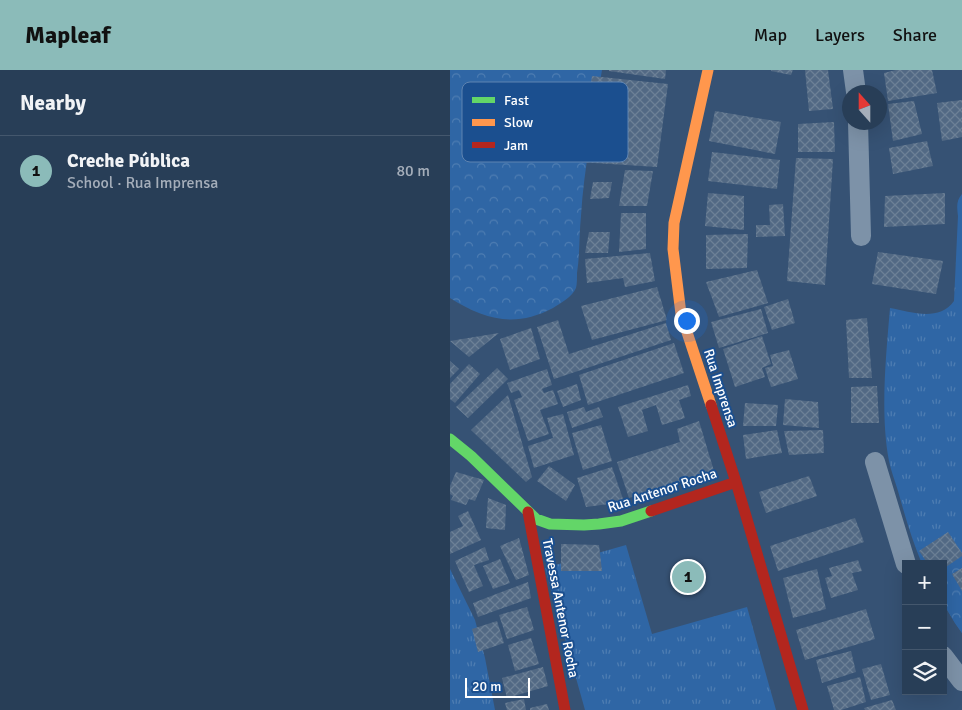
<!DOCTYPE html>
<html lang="en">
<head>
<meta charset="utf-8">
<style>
  :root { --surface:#283e57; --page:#30455d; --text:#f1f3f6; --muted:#a5aeba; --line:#44576d; --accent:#8bbbb9 }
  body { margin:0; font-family:Signika,sans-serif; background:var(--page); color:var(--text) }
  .controls { position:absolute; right:15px; bottom:15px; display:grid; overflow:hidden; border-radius:0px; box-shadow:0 5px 20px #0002 }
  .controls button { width:45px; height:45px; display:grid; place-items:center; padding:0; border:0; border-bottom:1px solid var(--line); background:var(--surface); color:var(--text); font:25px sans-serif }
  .compass { position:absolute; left:392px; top:15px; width:45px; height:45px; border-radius:50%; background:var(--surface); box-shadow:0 5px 20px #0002; rotate:339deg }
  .scale { position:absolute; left:15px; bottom:12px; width:65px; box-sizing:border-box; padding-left:5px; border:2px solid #fff; border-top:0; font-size:14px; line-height:18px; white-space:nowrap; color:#fff; -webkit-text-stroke:4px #1b4f8f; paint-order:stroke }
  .you { position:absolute; left:236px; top:250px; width:18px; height:18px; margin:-12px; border:4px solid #fff; border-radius:50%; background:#1a73e8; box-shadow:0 0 0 8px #1a73e833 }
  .badge { display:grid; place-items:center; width:32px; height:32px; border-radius:50%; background:var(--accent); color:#111; font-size:16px; font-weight:700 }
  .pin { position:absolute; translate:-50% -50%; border:2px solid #fff; box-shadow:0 1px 5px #0006 }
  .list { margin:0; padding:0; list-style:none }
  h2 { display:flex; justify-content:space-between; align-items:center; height:65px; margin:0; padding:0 20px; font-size:21px }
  h2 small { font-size:16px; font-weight:400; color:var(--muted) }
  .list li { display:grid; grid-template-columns:32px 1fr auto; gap:15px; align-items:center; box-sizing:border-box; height:70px; padding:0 20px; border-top:1px solid var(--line) }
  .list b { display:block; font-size:19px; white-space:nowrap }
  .list p { margin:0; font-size:16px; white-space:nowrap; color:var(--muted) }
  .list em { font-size:16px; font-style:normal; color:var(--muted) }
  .icon { flex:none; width:28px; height:28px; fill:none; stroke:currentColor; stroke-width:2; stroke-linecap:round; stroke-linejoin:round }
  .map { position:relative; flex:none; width:512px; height:640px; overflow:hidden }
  header { display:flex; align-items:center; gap:30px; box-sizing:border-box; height:70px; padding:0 25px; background:var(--accent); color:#111 }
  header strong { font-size:24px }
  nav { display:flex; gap:28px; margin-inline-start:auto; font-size:18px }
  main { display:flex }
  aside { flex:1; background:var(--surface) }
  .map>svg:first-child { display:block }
</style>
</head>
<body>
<header>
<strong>Mapleaf</strong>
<nav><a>Map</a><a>Layers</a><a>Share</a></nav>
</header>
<main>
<aside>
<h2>Nearby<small></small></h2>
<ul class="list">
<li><span class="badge">1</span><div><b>Creche Pública</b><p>School · Rua Imprensa</p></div><em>80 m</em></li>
</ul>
</aside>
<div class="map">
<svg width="512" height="640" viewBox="0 0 512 640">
  <defs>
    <pattern id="grass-tufts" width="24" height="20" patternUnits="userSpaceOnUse" patternTransform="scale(1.25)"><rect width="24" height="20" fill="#2f66a5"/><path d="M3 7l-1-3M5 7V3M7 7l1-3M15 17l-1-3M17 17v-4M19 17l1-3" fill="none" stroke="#4e7db2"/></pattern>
    <pattern id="forest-crowns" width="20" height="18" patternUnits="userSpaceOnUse" patternTransform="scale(1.25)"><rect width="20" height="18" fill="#2f66a5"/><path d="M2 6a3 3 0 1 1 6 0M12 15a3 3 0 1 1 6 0" fill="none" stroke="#4e7db2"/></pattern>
    <pattern id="building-cross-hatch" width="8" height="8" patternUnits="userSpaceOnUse" patternTransform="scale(1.25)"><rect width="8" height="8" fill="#526984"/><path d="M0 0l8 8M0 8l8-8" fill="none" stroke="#6c8096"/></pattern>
  </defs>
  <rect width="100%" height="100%" fill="#365274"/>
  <!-- grass -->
  <path fill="url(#grass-tufts)" d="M512 124V563L505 553 493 533V494H472C462 470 455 446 448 421 445 411 441 401 439 391 430 344 436 286 440 238 461 242 489 252 504 231L508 146C507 137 506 131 512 124Z
    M176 475 202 564 297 537 326 640H135L95 498Z
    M0 499 25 550 35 588 45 640H0Z"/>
  <!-- forest -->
  <path fill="url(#forest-crowns)" d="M0 0H152C144 49 134 97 131 146 129 165 130 184 127 203 127 208 127 214 126 218 122 227 111 233 103 238 65 258 35 250 0 228Z
    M512 478V563L505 553 493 533V500L500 490Z"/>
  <!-- building -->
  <path fill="url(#building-cross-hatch)" d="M159 0H216L215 9 159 1Z
    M321 0H343L341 5 321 1Z
    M355 0H378L383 39 359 41Z
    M446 0H482L487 23 438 31 434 3Z
    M142 6 218 14 207 97 129 92Z
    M512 30V67L492 71 487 33Z
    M464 31 472 64 443 71 438 34Z
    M265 41 331 52 325 84 259 71Z
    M384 52 385 82H348V54Z
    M477 71 483 96 443 104 439 78Z
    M262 82 330 90 327 119 258 111Z
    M346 88 383 89 375 215 337 211Z
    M175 100 203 101 197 136H169Z
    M143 112H162L159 128 140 129Z
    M258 123 294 126V160L255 156Z
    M495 123V154L434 157 435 126Z
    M333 134 335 166 306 167V155H320L319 135Z
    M171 143H196V179L169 182Z
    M139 162H160L158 183H135Z
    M298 164 297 198 256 199V165Z
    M428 182 493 191 486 224 422 214Z
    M200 183 205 211 175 217 173 208 137 213 135 189Z
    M307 200 318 233 269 247 256 212Z
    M207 217 217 250 142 270 131 236Z
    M338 229 345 253 322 260 314 237Z
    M311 239 318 263 269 278 261 252Z
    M417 248 422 308H399L396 250Z
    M108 250 119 284 216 253 221 270 104 309 87 257Z
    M81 258 90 289 60 300 50 269Z
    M49 263 19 287 0 271Z
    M312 266 321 294 312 298 315 307 285 317 273 279Z
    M224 273 234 303 138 335 129 305Z
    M339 280 348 309 321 317 315 298 323 296 320 285Z
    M0 291 9 299 0 308Z
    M19 294 30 304 5 333 0 329V314Z
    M47 298 58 309 18 348 6 337Z
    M97 299 102 315 92 319 94 323 103 320 108 334 90 340 99 364 78 371 64 330 72 327 69 320 61 323 57 313Z
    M127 314 131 330 113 337 107 321Z
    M238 315 241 326 229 330 235 348 212 355 206 335 192 340 198 361 178 367 168 337Z
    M427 316 429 353H401V317Z
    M58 325 82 407 76 412 21 360Z
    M335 329 368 332 369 358 333 355Z
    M295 333 328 335 326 356H293Z
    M134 337 136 342 149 337 153 347 122 358 117 342Z
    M113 344 124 385 84 398 78 376 103 368 97 348Z
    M249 351 264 401 179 428 167 392 230 372 227 359Z
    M151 355 162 391 133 400 122 363Z
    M327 360 332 383 296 389 293 365Z
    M373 360 374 383 339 385 334 361Z
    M99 396 125 415 116 431 87 411Z
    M162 397 174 432 136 437 127 408Z
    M6 402 34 410 25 431 19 429 16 435 1 430 3 426 0 424V416Z
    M359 406 367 426 316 443 309 422Z
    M38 428 56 435 55 460 36 458Z
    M18 441 31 470 0 484V462L13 456 8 446Z
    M405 448 414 472 328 501 320 476Z
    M498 462 512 483V486L493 499V494H478L469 481Z
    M69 468 79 505 66 510 50 476Z
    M111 474 149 475 152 501H111Z
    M35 477 39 490 24 495 33 516 19 522 5 491Z
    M50 489 60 513 43 519 33 496Z
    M408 490 412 501 402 503 408 520 381 528 375 508 382 506 379 498Z
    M512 498V521L502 504Z
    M367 499 376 539 343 548 333 508Z
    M78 512 81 528 28 547 23 533Z
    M77 537 84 560 57 569 49 545Z
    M416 539 425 569 355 590 346 560Z
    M47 551 54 573 28 582 22 559Z
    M81 568 89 594 65 601 58 575Z
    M401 581 406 602 372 613 366 590Z
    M431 594 440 625 421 630 412 599Z
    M93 597 98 616 57 628 52 608Z
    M410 607 416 632 391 640H384L377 616Z
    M74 629 76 640H57L55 633Z
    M442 630 446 640H415L414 638Z
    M97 634 99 640H80V638Z"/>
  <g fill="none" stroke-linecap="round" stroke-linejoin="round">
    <!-- street -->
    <path stroke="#7d92a8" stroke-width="20" d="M403 0 406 22
      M408 52 411 166
      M425 392 456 494
      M493 586 512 611"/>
    <!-- fast -->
    <path stroke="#63d668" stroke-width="11" d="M0 369 21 386 86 449 100 454 134 455 149 454 171 451 201 441"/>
    <!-- slow -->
    <path stroke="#ff974d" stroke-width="11" d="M258 0 224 153 223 179 231 244 261 335"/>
    <!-- jam -->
    <path stroke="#b3261e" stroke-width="11" d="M261 335 286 412 353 640
      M201 441 286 412
      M78 442 115 640"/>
  </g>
  <g text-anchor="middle" stroke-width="4" stroke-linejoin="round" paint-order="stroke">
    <!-- street labels -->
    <g font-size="14" fill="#fff" stroke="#1b4f8f">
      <text transform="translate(271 318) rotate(72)" y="5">Rua Imprensa</text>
      <text transform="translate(212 420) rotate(-18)" y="5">Rua Antenor Rocha</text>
      <text transform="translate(111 538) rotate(79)" y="5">Travessa Antenor Rocha</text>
    </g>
  </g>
  <!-- legend -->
  <rect x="12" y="12" width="166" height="80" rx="8" fill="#1b4f8f" stroke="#5f84b1" stroke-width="1"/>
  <rect x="22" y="27" width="23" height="6" fill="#63d668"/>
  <rect x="22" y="49" width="23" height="7" fill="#ff974d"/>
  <rect x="22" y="72" width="23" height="6" fill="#b3261e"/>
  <g font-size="14" fill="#fff">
    <text x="54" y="35">Fast</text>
    <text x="54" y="57">Slow</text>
    <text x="54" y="80">Jam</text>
  </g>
</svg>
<div class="controls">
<button>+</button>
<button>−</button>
<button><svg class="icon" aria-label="layers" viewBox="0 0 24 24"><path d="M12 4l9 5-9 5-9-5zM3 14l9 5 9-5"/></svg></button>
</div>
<svg class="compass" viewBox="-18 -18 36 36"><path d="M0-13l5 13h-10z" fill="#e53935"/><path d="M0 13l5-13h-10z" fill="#a5aeba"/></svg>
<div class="scale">20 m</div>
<div class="you"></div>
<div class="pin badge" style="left:238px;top:507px">1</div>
</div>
</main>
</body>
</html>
